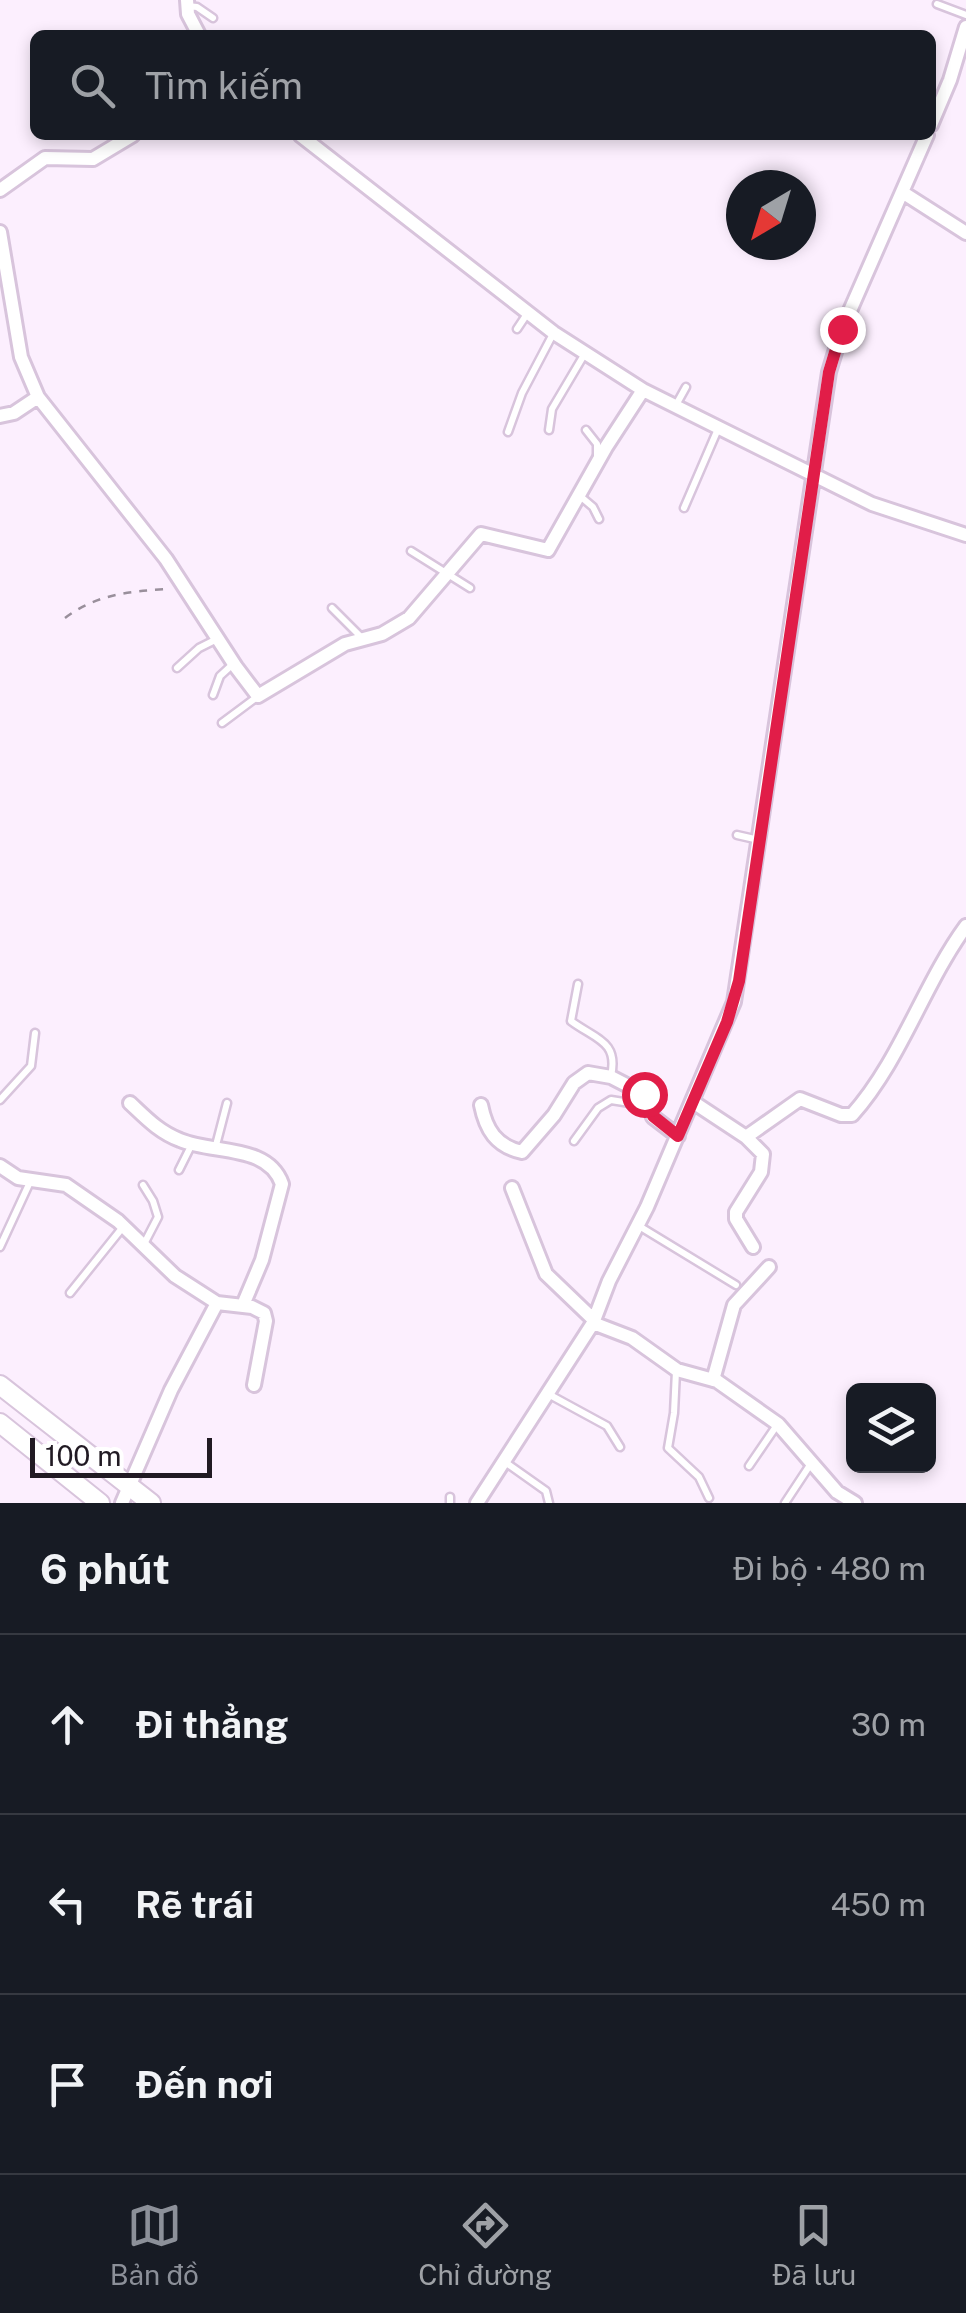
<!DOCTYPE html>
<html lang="vi">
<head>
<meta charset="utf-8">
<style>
  :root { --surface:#171b24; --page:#20242c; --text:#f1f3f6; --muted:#9ea1a6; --line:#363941; --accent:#8c9099 }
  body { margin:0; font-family:"Public Sans",sans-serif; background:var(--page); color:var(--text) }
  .controls { position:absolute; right:30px; bottom:30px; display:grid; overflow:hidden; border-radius:15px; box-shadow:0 5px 15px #0003 }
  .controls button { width:90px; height:90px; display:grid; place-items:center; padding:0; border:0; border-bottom:2px solid var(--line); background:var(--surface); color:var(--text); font:50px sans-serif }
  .compass { position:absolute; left:726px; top:170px; width:90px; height:90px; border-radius:50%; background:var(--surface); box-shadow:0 5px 15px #0003; rotate:218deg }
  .scale { position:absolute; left:30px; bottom:25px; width:182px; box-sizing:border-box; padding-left:10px; border:5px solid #211a23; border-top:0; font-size:28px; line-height:35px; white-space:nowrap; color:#211a23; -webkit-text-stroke:8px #fff; paint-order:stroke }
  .stop { position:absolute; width:30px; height:30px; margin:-22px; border:8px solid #e11d48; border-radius:50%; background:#fff }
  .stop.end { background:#e11d48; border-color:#fff; box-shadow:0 2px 10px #0008 }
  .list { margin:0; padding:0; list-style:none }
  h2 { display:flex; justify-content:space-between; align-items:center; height:130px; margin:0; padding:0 40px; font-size:42px }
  h2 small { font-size:32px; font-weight:400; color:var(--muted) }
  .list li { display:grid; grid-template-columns:65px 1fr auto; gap:30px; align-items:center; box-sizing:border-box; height:180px; padding:0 40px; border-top:2px solid var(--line) }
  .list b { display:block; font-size:38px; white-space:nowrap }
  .list em { font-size:32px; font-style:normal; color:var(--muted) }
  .icon { flex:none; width:55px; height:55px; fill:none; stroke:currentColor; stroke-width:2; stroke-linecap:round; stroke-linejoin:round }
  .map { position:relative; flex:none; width:966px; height:1503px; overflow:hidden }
  .search { position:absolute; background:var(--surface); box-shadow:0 5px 15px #0003; left:30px; right:30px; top:30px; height:110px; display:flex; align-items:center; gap:25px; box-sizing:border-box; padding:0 35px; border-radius:15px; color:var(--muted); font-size:38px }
  .sheet { height:670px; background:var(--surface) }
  nav { display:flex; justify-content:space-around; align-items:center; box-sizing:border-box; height:140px; border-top:2px solid var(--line); background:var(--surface); font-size:28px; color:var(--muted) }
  nav a { display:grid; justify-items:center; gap:5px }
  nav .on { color:var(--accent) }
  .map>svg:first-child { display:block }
</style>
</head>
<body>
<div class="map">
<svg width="966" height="1503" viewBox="0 0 966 1503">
  <rect width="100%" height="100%" fill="#fceffe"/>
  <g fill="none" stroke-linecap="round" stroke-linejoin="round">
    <!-- service casing -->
    <g stroke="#d8c4dc" stroke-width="11">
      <path id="service" d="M937 4 966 15
        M187 6 197 7 213 18
        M517 329 527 314
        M676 405 686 387
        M549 430 552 409 584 355
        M586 430 597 444V457
        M508 432 522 393 553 334
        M580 496 593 507 599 519
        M684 508 718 429
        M411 551 470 588
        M332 608 361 637
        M177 668 199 648 217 639
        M213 695 220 676 233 664
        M222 723 257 697
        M737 835 759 840
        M578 984 571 1021C595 1039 619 1041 611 1076
        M0 1100 31 1066 35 1033
        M574 1141 598 1108 611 1100 630 1103 648 1113
        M215 1149 227 1103
        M179 1170 191 1146
        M143 1185 153 1201 158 1217 144 1244
        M639 1226 736 1285
        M0 1247 30 1182
        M70 1293 123 1227
        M676 1371 674 1413 668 1448 699 1477 709 1498
        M550 1395 607 1426 620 1447
        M505 1462 546 1491 549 1503
        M749 1466 777 1425
        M450 1497V1503
        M785 1503 812 1462"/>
    </g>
    <!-- minor casing -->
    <g stroke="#d8c4dc" stroke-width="18">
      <path id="minor" d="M187 0 188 14 199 35
        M931 125 950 80 966 27
        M300 135 554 333 643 390 872 504 966 535
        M0 190 45 158 93 159 133 135
        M902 192 966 233
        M0 232 21 357 38 397 166 559 236 667 258 696 345 644 382 634 409 618 481 534 548 550 606 447 643 390
        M0 416 14 413 38 397
        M693 1102 746 1137 763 1154 761 1172 736 1212V1219L753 1247
        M130 1103C146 1118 159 1132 180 1140 213 1154 268 1144 282 1184L262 1260 243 1305
        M481 1105C486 1130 496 1146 522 1152L554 1115 574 1083 588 1073 611 1077 644 1094 653 1117 678 1136
        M746 1137 800 1099 841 1115H852C901 1060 923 985 966 926
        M0 1166 18 1178 66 1185 118 1221 175 1276 217 1303 252 1307 264 1313 266 1321 254 1385
        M512 1188 546 1274 594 1320
        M593 1323 632 1338 677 1370 717 1381 778 1424 837 1492 855 1503
        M713 1380 734 1305 769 1267
        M122 1503 171 1390 217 1303
        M477 1503 593 1323 609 1281 647 1207 734 1002 829 372 842 329 927 135"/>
    </g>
    <!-- secondary casing -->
    <g stroke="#d8c4dc" stroke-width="22">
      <path id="secondary" d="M0 1385 151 1503
        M0 1423 100 1503"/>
    </g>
    <!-- path -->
    <path stroke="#998f9b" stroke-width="2.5" stroke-dasharray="8 8" stroke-linecap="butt" d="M65 618C97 594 130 591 169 589"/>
    <!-- service -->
    <use href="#service" stroke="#fff" stroke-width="6"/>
    <!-- minor -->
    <use href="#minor" stroke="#fff" stroke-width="12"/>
    <!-- secondary -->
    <use href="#secondary" stroke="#fff" stroke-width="18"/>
  </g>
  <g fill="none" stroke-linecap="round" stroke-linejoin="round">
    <!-- route -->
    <path stroke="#e11d48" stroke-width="12" d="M644 1094 653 1116 678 1136 727 1022 739 981 829 372 842 329"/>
  </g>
</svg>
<div class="controls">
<button><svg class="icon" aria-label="layers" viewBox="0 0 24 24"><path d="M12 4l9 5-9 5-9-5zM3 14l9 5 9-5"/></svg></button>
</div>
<svg class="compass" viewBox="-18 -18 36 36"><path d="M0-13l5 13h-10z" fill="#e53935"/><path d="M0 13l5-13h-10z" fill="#9ea1a6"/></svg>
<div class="scale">100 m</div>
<div class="stop" style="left:644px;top:1094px"></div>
<div class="stop end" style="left:842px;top:329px"></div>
<div class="search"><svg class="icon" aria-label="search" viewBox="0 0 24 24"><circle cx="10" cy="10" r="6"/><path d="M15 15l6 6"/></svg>Tìm kiếm</div>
</div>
<section class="sheet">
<h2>6 phút<small>Đi bộ · 480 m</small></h2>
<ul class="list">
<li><svg class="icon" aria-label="ahead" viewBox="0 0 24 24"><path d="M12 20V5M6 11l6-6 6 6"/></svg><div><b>Đi thẳng</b></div><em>30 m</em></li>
<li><svg class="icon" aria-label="left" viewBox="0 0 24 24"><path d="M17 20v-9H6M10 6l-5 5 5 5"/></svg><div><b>Rẽ trái</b></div><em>450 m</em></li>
<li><svg class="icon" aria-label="arrive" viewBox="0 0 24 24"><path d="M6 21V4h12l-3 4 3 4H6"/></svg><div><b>Đến nơi</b></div></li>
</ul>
</section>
<nav>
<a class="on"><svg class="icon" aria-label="map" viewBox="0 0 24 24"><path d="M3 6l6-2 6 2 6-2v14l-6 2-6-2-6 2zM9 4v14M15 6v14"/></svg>Bản đồ</a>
<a><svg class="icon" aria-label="directions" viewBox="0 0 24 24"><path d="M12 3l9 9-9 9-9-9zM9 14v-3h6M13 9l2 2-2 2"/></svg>Chỉ đường</a>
<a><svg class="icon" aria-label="saved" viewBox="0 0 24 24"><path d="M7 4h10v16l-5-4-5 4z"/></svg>Đã lưu</a>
</nav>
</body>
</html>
